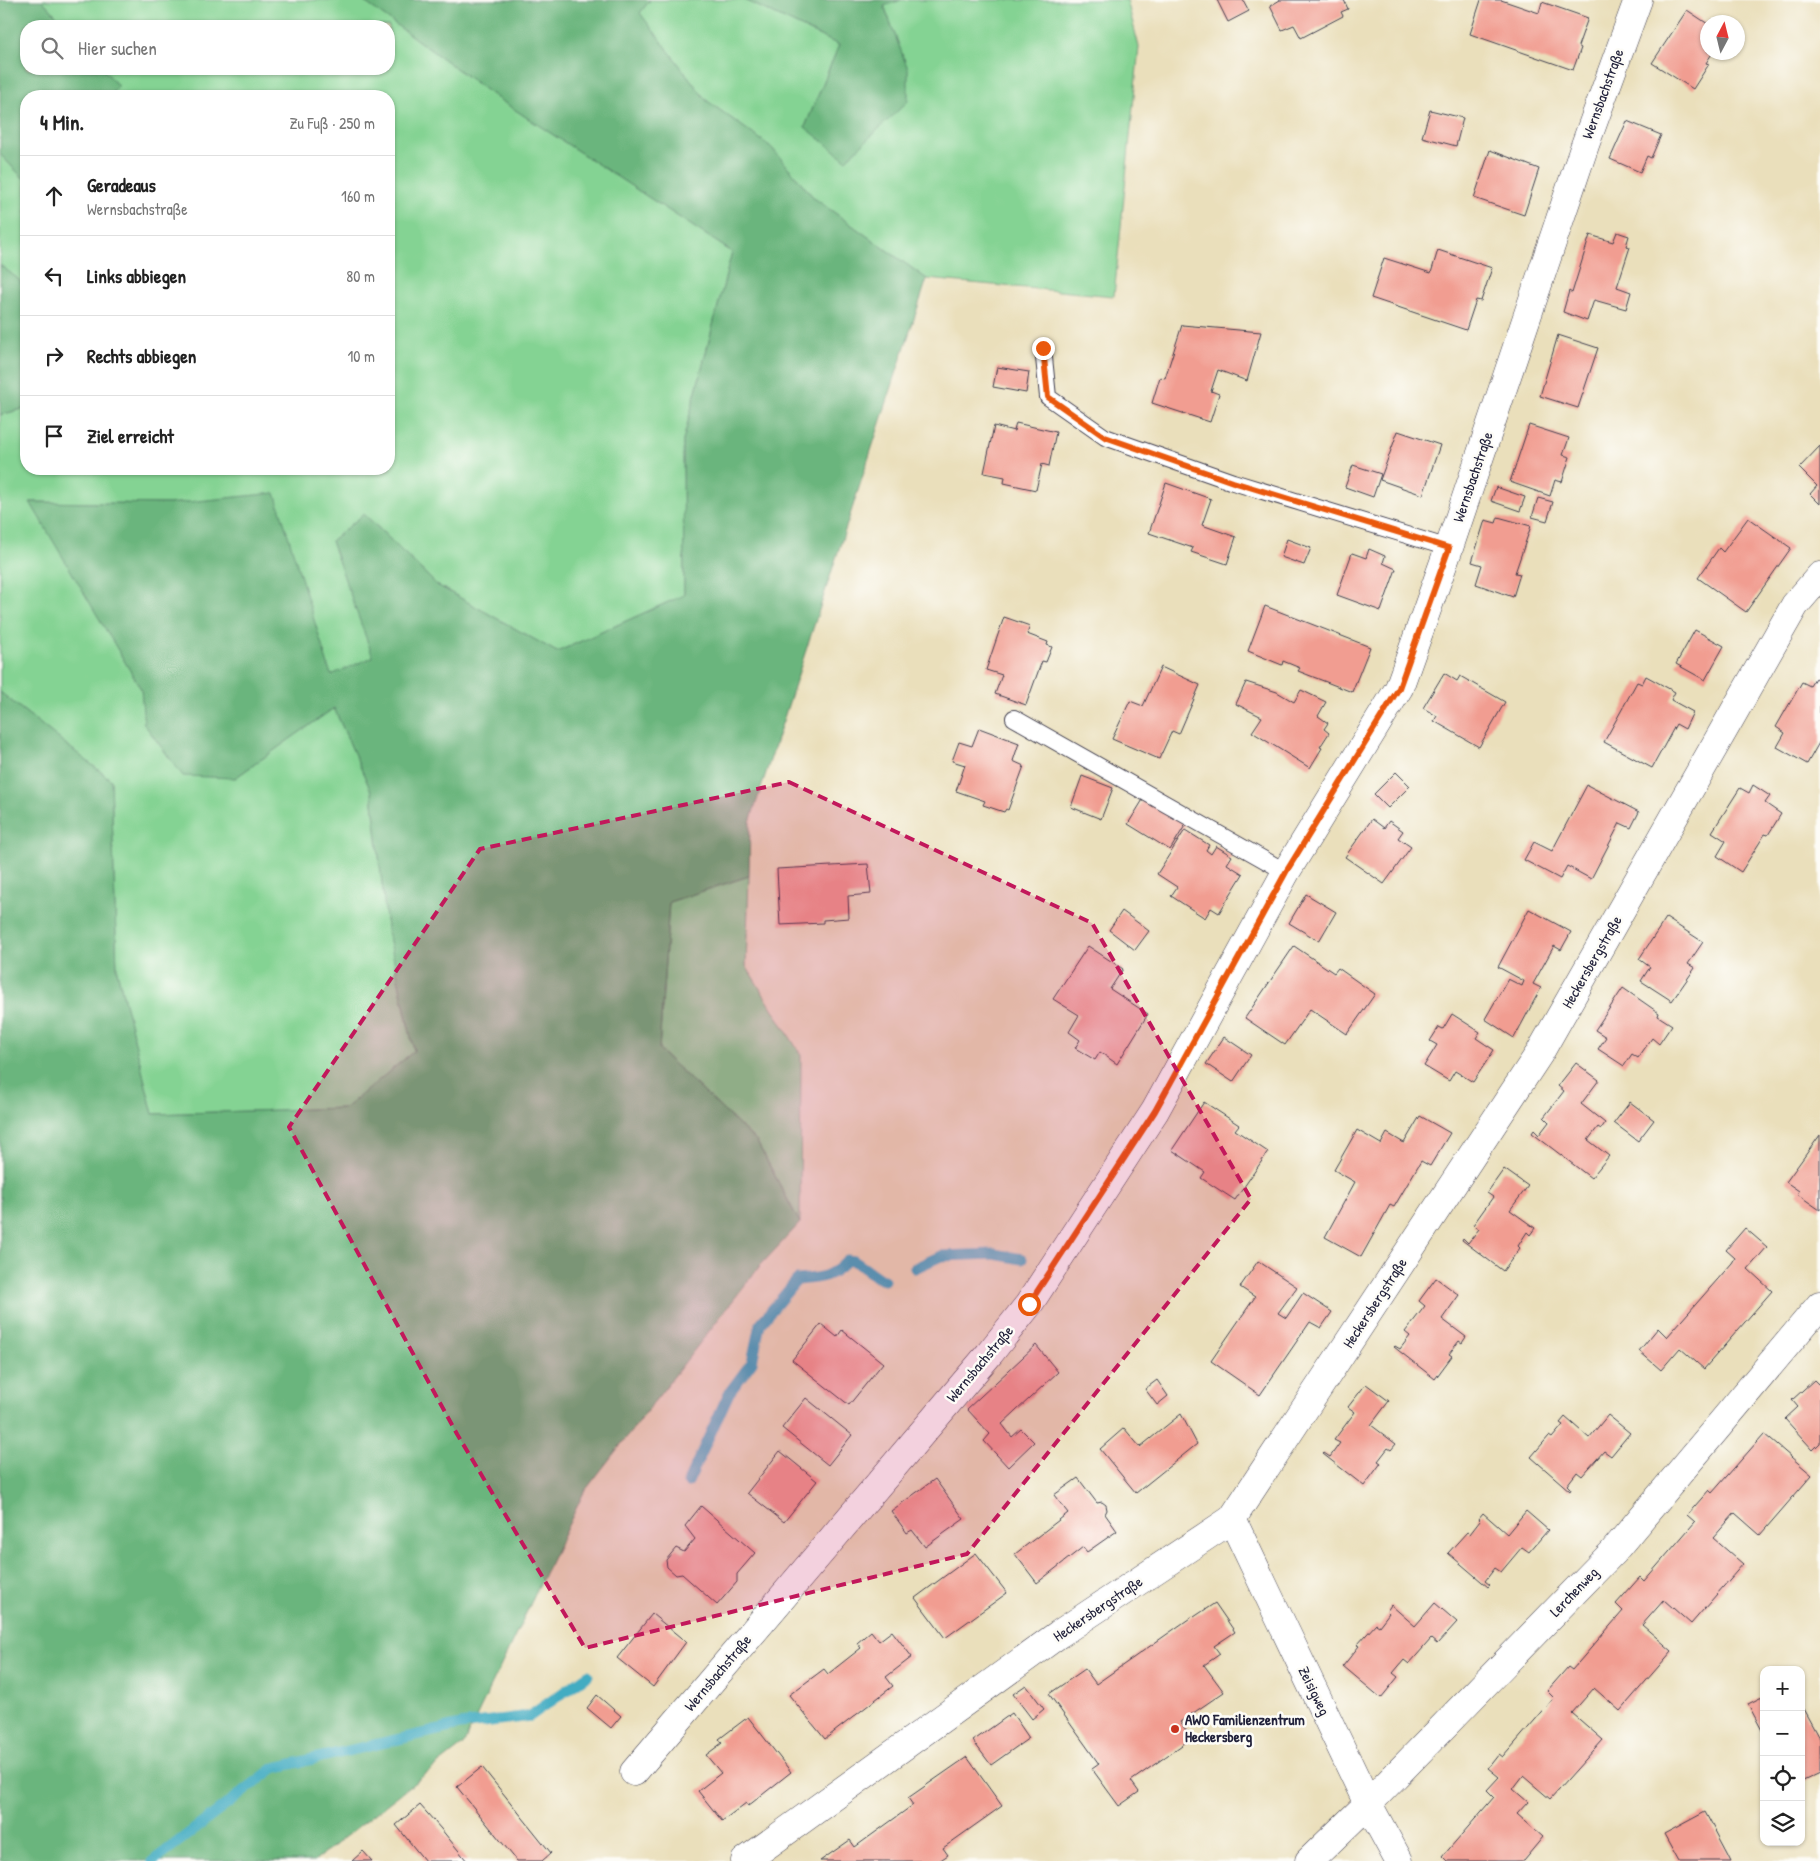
<!DOCTYPE html>
<html lang="de">
<head>
<meta charset="utf-8">
<style>
  :root { --surface:#fff; --page:#f2f2f2; --text:#222; --muted:#767676; --line:#e0e0e0 }
  body { margin:0; font-family:"Patrick Hand",sans-serif; background:var(--page); color:var(--text) }
  .controls { position:absolute; right:15px; bottom:15px; display:grid; overflow:hidden; border-radius:10px; box-shadow:0 1px 4px #0004 }
  .controls button { width:45px; height:45px; display:grid; place-items:center; padding:0; border:0; border-bottom:1px solid var(--line); background:var(--surface); color:var(--text); font:25px sans-serif }
  .compass { position:absolute; left:1700px; top:15px; width:45px; height:45px; border-radius:50%; background:var(--surface); box-shadow:0 1px 4px #0004; rotate:7deg }
  .stop { position:absolute; width:15px; height:15px; margin:-11px; border:4px solid #ea580c; border-radius:50%; background:#fff }
  .stop.end { background:#ea580c; border-color:#fff; box-shadow:0 1px 5px #0008 }
  .list { margin:0; padding:0; list-style:none }
  h2 { display:flex; justify-content:space-between; align-items:center; height:65px; margin:0; padding:0 20px; font-size:21px }
  h2 small { font-size:16px; font-weight:400; color:var(--muted) }
  .list li { display:grid; grid-template-columns:32px 1fr auto; gap:15px; align-items:center; box-sizing:border-box; height:80px; padding:0 20px; border-top:1px solid var(--line) }
  .list b { display:block; font-size:19px; white-space:nowrap }
  .list p { margin:0; font-size:16px; white-space:nowrap; color:var(--muted) }
  .list em { font-size:16px; font-style:normal; color:var(--muted) }
  .icon { flex:none; width:28px; height:28px; fill:none; stroke:currentColor; stroke-width:2; stroke-linecap:round; stroke-linejoin:round }
  .map { position:relative; flex:none; width:1820px; height:1861px; overflow:hidden }
  .search { position:absolute; background:var(--surface); box-shadow:0 1px 4px #0004; left:20px; top:20px; width:375px; height:55px; display:flex; align-items:center; gap:12px; box-sizing:border-box; padding:0 18px; border-radius:20px; color:var(--muted); font-size:19px }
  .panel { position:absolute; background:var(--surface); box-shadow:0 1px 4px #0004; left:20px; top:90px; width:375px; height:385px; border-radius:20px }
  .map>svg:first-child { display:block }
</style>
</head>
<body>
<div class="map">
<svg width="1820" height="1861" viewBox="0 0 1820 1861">
  <rect width="100%" height="100%" fill="#fdfcf7"/>
  <filter id="ink" filterUnits="userSpaceOnUse"><feTurbulence type="fractalNoise" baseFrequency=".02" numOctaves="2"/><feDisplacementMap in="SourceGraphic" scale="10" xChannelSelector="R" yChannelSelector="G"/><feConvolveMatrix kernelMatrix="1 2 1 2 8 2 1 2 1" color-interpolation-filters="sRGB"/></filter>
  <filter id="wash" filterUnits="userSpaceOnUse"><feTurbulence type="fractalNoise" baseFrequency=".0096" numOctaves="4" result="noise"/><feDisplacementMap in="SourceGraphic" scale="20" xChannelSelector="R" yChannelSelector="G"/><feGaussianBlur stdDeviation="1.12" result="paint"/><feColorMatrix in="noise" values="0 0 0 0 0 0 0 0 0 0 0 0 0 0 0 0 0 1.4 0 .05"/><feComposite in="paint" operator="in"/></filter>
  <g filter="url(#wash)">
    <rect width="100%" height="100%" fill="#eadfbb"/>
    <!-- green -->
    <path fill="#84d393" stroke="#537a67" d="M42 0H362L497 98 732 252 683 441 684 595 557 652 437 585 364 514 331 541 374 657 331 676 274 494 169 504 31 502 141 689 145 724 235 778 334 708 372 793 387 928 414 1051 346 1108 153 1114 117 971 111 780 0 692V415L26 408V469H389V96H110L118 86 103 69H389V26H66Z
      M650 0H745L839 45 805 127 905 62 884 5 901 0H1127L1139 47 1114 296 927 279 814 198 771 147 706 100 639 13Z
      M0 154 23 178 26 176V290L18 279 0 265Z
      M749 876 746 966 801 1055 800 1223 757 1142 659 1050 669 902Z"/>
    <!-- forest -->
    <path fill="#6bb57d" stroke="#466c5c" d="M0 0H42L66 26H26V69H103L118 86 110 96H26V176L23 178 0 154Z
      M362 0H650L640 13 706 100 771 147 814 198 927 279 750 822 749 876 669 902 659 1050 757 1142 800 1223 759 1267 584 1492 463 1745 314 1861H0V692L111 780 117 971 153 1114 345 1108 414 1051 387 928 372 793 334 708 235 778 183 776 144 724 141 689 30 502 169 504 275 493 331 675 373 657 331 541 364 514 437 585 557 652 684 595 683 441 732 252 497 98Z
      M745 0H901L884 6 908 69V101L846 160 805 127 839 45Z
      M0 265 18 279 26 290V408L0 415Z"/>
    <g fill="none" stroke-linecap="round" stroke-linejoin="round">
      <!-- stream -->
      <path stroke="#42acc2" stroke-width="11" d="M915 1268 941 1256 994 1254 1022 1259
        M688 1482 729 1393 752 1362 760 1324 797 1280C820 1278 831 1278 847 1260L854 1261 880 1279 884 1280
        M153 1861 274 1768 460 1725 530 1716 588 1675"/>
    </g>
    <g id="blocks">
      <!-- building -->
      <path fill="#f19d91" d="M1217 0H1243L1249 11 1228 22Z
        M1280 0H1344L1348 9 1341 12 1343 16 1301 38 1294 25 1282 30 1270 6Z
        M1481 0H1501L1539 13 1542 2 1588 18 1578 46 1581 48 1573 70 1470 34Z
        M1687 10 1708 24V52H1713L1706 63 1709 64 1693 89 1652 63Z
        M1430 110 1463 118 1456 146 1422 137Z
        M1627 121 1661 135 1651 158 1647 156 1640 172 1610 159Z
        M1490 150 1539 169 1524 215 1474 198Z
        M1617 232 1629 236 1626 246 1630 247 1617 287 1631 292 1626 309 1594 300 1587 321 1563 312 1569 291 1572 293 1590 235 1613 242Z
        M1438 250 1492 268 1481 301 1476 300 1466 330 1371 298 1384 258 1431 273Z
        M1182 325 1261 332 1247 381 1218 370 1211 391 1219 394 1210 422 1152 403 1160 377 1165 378Z
        M1558 335 1598 348 1578 408 1540 396Z
        M997 367 1029 372 1026 393 993 387Z
        M1016 423 1056 432 1049 466 1042 464 1036 490 1004 483 1005 477 984 473 994 426 1014 431Z
        M1529 425 1569 438 1563 455 1570 457 1562 482 1555 480 1550 496 1510 482Z
        M1398 431 1440 445 1423 495 1380 480Z
        M1820 446V504L1810 494 1817 486 1799 468Z
        M1353 465 1381 474 1373 497 1345 487Z
        M1166 483 1211 499 1202 525 1236 537 1227 564 1191 552 1193 548 1149 533Z
        M1496 487 1525 497 1520 511 1491 501Z
        M1538 498 1553 502 1547 521 1532 517Z
        M1498 517 1531 526 1515 573 1520 574 1513 597 1476 584 1482 565 1472 562 1485 520 1496 523Z
        M1748 518 1791 548 1746 612 1698 578 1719 548 1723 552Z
        M1287 539 1311 548 1304 565 1281 557Z
        M1369 549 1385 556 1383 563 1396 569 1381 611 1337 595 1352 553 1366 558Z
        M1265 606 1370 647 1352 692 1298 671 1300 668 1283 661 1282 665 1248 651Z
        M1004 617 1030 626 1027 634 1048 642 1047 645 1052 647 1046 662 1042 661 1026 705 995 694 1002 675 986 670Z
        M1695 630 1724 646 1705 680 1676 664Z
        M1161 667 1200 685 1179 734 1172 731 1159 759 1112 739 1130 701 1143 706Z
        M1444 673 1457 681 1460 676 1505 702 1479 747 1434 721 1437 716 1423 708Z
        M1646 676 1675 692 1671 700 1693 712 1685 729 1676 724 1652 768 1604 742 1637 682 1642 684Z
        M1815 678 1820 681V741L1807 764 1777 747 1785 733 1776 727 1802 682 1810 686Z
        M1246 682 1277 692 1294 702 1301 690 1326 702 1318 716 1328 723 1324 729 1329 733 1320 747 1322 748 1310 768 1252 732 1262 717 1236 704Z
        M979 728 1019 743 1013 761 1024 766 1008 810 1006 809 1004 812 983 805 985 801 956 791 965 765 952 761 959 742 972 746Z
        M1396 772 1410 786 1388 808 1374 794Z
        M1082 776 1113 788 1101 819 1071 807Z
        M1587 785 1639 812 1631 828 1620 823 1591 879 1567 866 1560 879 1524 860 1534 842 1552 851Z
        M1753 785 1770 796 1765 803 1781 814 1768 835 1765 834 1741 872 1717 856 1726 841 1712 832 1740 788 1749 793Z
        M1144 798 1186 824 1170 850 1128 824Z
        M1372 819 1384 828 1389 821 1403 831 1398 838 1411 847 1384 884 1345 857Z
        M1185 830 1209 845 1206 850 1211 854 1216 846 1232 856 1227 864 1243 874 1219 913 1211 908 1205 918 1171 896 1177 887 1157 874Z
        M868 864 871 894 848 896 849 918 823 920V923L780 925 777 869Z
        M1306 894 1336 912 1319 941 1289 923Z
        M1529 909 1571 932 1561 950 1554 946 1533 984 1541 988 1514 1038 1485 1019 1508 979 1522 986 1524 981 1498 967Z
        M1122 911 1149 931 1135 950 1109 930Z
        M1666 918 1703 942 1688 964 1695 968 1672 1001 1641 981 1650 967 1639 959Z
        M1088 946 1123 969 1110 989 1148 1014 1117 1064 1100 1052 1095 1060 1075 1048 1080 1040 1069 1032 1079 1015 1053 999Z
        M1294 946 1334 973 1338 968 1375 994 1347 1034 1310 1009 1285 1045 1245 1018Z
        M1623 988 1659 1013 1658 1016 1672 1025 1659 1044 1652 1038 1638 1058 1632 1054 1624 1066 1598 1049 1606 1037 1595 1030Z
        M1452 1014 1480 1032 1476 1038 1494 1050 1473 1082 1455 1071 1449 1081 1424 1066 1437 1045 1430 1041 1439 1027 1443 1029Z
        M1224 1037 1251 1055 1233 1082 1206 1064Z
        M1576 1063 1599 1080 1581 1104 1605 1123 1601 1129 1598 1127 1588 1140 1609 1156 1591 1178 1532 1133 1534 1130 1539 1135 1549 1122 1544 1117 1564 1091 1558 1086Z
        M1204 1102 1239 1125 1235 1130 1268 1152 1235 1200 1201 1178 1205 1172 1172 1150Z
        M1630 1102 1654 1120 1638 1141 1614 1123Z
        M1420 1116 1450 1133 1430 1166 1421 1161 1394 1207 1390 1205 1361 1257 1325 1237 1355 1182 1334 1170 1357 1130 1381 1144 1387 1133 1404 1143Z
        M1820 1135V1210L1797 1194 1799 1191 1786 1182Z
        M1504 1169 1528 1186 1510 1210 1535 1228 1530 1235 1527 1232 1518 1246 1520 1248 1503 1271 1462 1240 1463 1238 1468 1243 1479 1229 1473 1225 1493 1197 1487 1193Z
        M1745 1228 1767 1247 1748 1269 1772 1291 1704 1369 1680 1348 1661 1370 1639 1351 1658 1328 1667 1337 1732 1263 1735 1258 1726 1250Z
        M1258 1261 1297 1287 1278 1313 1286 1318 1303 1293 1332 1312 1321 1328 1310 1322 1260 1395 1211 1361 1255 1297 1240 1287Z
        M1436 1278 1459 1295 1442 1319 1466 1337 1462 1343 1459 1341 1449 1354 1452 1356 1435 1379 1394 1347 1395 1346 1400 1349 1410 1336 1405 1332 1425 1306 1419 1301Z
        M821 1324 837 1337 842 1330 883 1363 849 1405 792 1360Z
        M1036 1345 1058 1372 1002 1424 1012 1437 1021 1429 1034 1442 1008 1467 984 1441 990 1434 967 1409Z
        M1157 1380 1168 1396 1157 1405 1145 1389Z
        M1814 1380 1818 1384 1820 1382V1443L1813 1450 1785 1419 1798 1407 1792 1400Z
        M1366 1384 1389 1401 1371 1425 1396 1444 1391 1450 1388 1448 1378 1461 1381 1463 1364 1486 1323 1454 1324 1453 1330 1457 1340 1443 1334 1440 1355 1412 1348 1407Z
        M806 1398 852 1435 828 1465 782 1428Z
        M1181 1414 1197 1444 1136 1493 1100 1449 1124 1428 1140 1447Z
        M1608 1415 1630 1433 1611 1456 1604 1451 1582 1476 1577 1472 1567 1485 1571 1489 1570 1491 1531 1457 1549 1436 1552 1438 1563 1425 1560 1423 1565 1417 1589 1438Z
        M1764 1434 1812 1475 1760 1535 1735 1513 1713 1538 1743 1564 1691 1624 1664 1600 1642 1625 1672 1651 1620 1711 1594 1688 1572 1713 1603 1740 1550 1799 1523 1776 1513 1789 1528 1802 1517 1814 1543 1837 1523 1861H1448L1443 1856 1494 1797 1487 1790 1499 1777 1488 1768 1499 1754 1503 1757 1554 1698 1547 1691 1568 1667 1572 1670 1623 1611 1616 1604 1640 1577 1644 1581 1695 1522 1687 1515 1709 1490 1712 1493Z
        M780 1451 817 1481 784 1522 747 1493Z
        M1078 1478 1097 1503 1102 1502 1106 1505 1107 1510 1105 1514 1117 1531 1087 1552 1083 1547 1037 1583 1015 1554 1068 1513 1054 1495Z
        M935 1479 964 1519 925 1547 912 1530 907 1533 891 1511Z
        M701 1506 755 1553 737 1574V1582L717 1605 682 1574 676 1575 667 1567 666 1560 676 1548 684 1552 695 1539 685 1526Z
        M1526 1511 1548 1530 1529 1552 1522 1547 1501 1572 1495 1568 1485 1581 1490 1585 1488 1587 1448 1553 1467 1532 1470 1534 1480 1521 1478 1519 1483 1513 1507 1534Z
        M976 1553 1007 1593 945 1638 915 1598Z
        M1215 1603 1235 1632 1214 1646 1220 1654 1204 1665 1224 1692 1180 1722 1192 1738 1131 1781 1139 1792 1119 1806 1092 1769 1099 1764 1049 1694 1085 1669 1096 1684 1193 1616 1194 1617Z
        M1435 1603 1457 1622 1437 1644 1431 1639 1409 1664 1404 1660 1393 1673 1398 1677 1381 1698 1343 1666 1359 1646 1357 1645 1376 1624 1379 1626 1389 1613 1387 1611 1391 1605 1415 1626Z
        M652 1614 686 1642 653 1687 617 1658Z
        M871 1631 879 1641 892 1631 912 1657 886 1677 893 1686 825 1739 789 1695 824 1669 828 1674 861 1648 857 1643Z
        M1026 1685 1044 1709 1032 1719 1013 1694Z
        M597 1695 621 1716 611 1728 587 1708Z
        M1764 1696V1734L1748 1704Z
        M1801 1705 1820 1740V1773L1801 1782Z
        M1012 1713 1029 1738 991 1765 973 1741Z
        M748 1717 791 1772 748 1806 746 1803 722 1821 698 1791 721 1773 706 1755 722 1743 719 1739Z
        M967 1757 1002 1806 943 1848 948 1855 939 1861H820L850 1840 855 1847 913 1805 908 1798Z
        M482 1767 551 1853 542 1861H517L457 1787Z
        M420 1805 441 1829 467 1861H425L416 1850 396 1825Z
        M1705 1812 1727 1853 1731 1861H1679L1664 1834Z
        M363 1851 372 1861H352Z"/>
    </g>
  </g>
  <g filter="url(#ink)">
    <use href="#blocks" fill-opacity="0" stroke="#403e4e" stroke-width="1"/>
    <g fill="none" stroke-linecap="round" stroke-linejoin="round">
      <!-- lane casing -->
      <g stroke="#403e4e" stroke-width="18">
        <path id="lane" d="M1043 348 1048 397 1105 437 1233 482 1449 548
          M1014 718 1286 872"/>
      </g>
      <!-- street casing -->
      <g stroke="#403e4e" stroke-width="29">
        <path id="street" d="M1232 1519 1368 1804 1399 1861
          M634 1772 990 1353 1029 1304 1155 1111 1286 872 1399 688 1449 548 1585 145 1638 0
          M745 1861 1059 1634 1232 1519 1539 1054 1795 605 1820 576
          M1309 1861 1368 1804 1613 1552 1820 1305"/>
      </g>
      <!-- lane -->
      <use href="#lane" stroke="#fff" stroke-width="16"/>
      <!-- street -->
      <use href="#street" stroke="#fff" stroke-width="28"/>
    </g>
  </g>
  <g fill="none" stroke-linecap="round" stroke-linejoin="round" filter="url(#ink)">
    <!-- route -->
    <path stroke="#ea580c" stroke-width="6" d="M1029 1304 1155 1111 1286 872 1399 688 1449 548 1233 482 1105 437 1048 397 1043 348"/>
  </g>
  <!-- marked area -->
  <path fill="#c2185b" fill-opacity="0.2" stroke="#c2185b" stroke-width="4" stroke-dasharray="10 6" stroke-linejoin="round" d="M789 782 1092 923 1251 1199 967 1554 585 1648 457 1434 289 1127 480 849Z"/>
  <!-- markers -->
  <circle fill="#c8321e" stroke="#fdfcf7" stroke-width="2" cx="1175" cy="1729" r="5"/>
  <g text-anchor="middle" stroke-width="5" stroke-linejoin="round" paint-order="stroke">
    <!-- street labels -->
    <g font-size="15" fill="#22223b" stroke="#fdfcf7">
      <text transform="translate(1603 94) rotate(-70)" y="5">Wernsbachstraße</text>
      <text transform="translate(1473 477) rotate(-71)" y="5">Wernsbachstraße</text>
      <text transform="translate(1592 962) rotate(-60)" y="5">Heckersbergstraße</text>
      <text transform="translate(1375 1303) rotate(-57)" y="5">Heckersbergstraße</text>
      <text transform="translate(980 1364) rotate(-50)" y="5">Wernsbachstraße</text>
      <text transform="translate(1574 1592) rotate(-46)" y="5">Lerchenweg</text>
      <text transform="translate(1098 1609) rotate(-34)" y="5">Heckersbergstraße</text>
      <text transform="translate(718 1673) rotate(-50)" y="5">Wernsbachstraße</text>
      <text transform="translate(1314 1691) rotate(64)" y="5">Zeisigweg</text>
    </g>
    <!-- poi labels -->
    <g font-size="15" font-weight="bold" fill="#22223b" stroke="#fdfcf7" text-anchor="start">
      <text x="1185" y="1725">AWO Familienzentrum<tspan x="1185" dy="17">Heckersberg</tspan></text>
    </g>
  </g>
</svg>
<div class="controls">
<button>+</button>
<button>−</button>
<button><svg class="icon" aria-label="locate" viewBox="0 0 24 24"><circle cx="12" cy="12" r="6"/><path d="M12 2v4M12 18v4M2 12h4M18 12h4"/></svg></button>
<button><svg class="icon" aria-label="layers" viewBox="0 0 24 24"><path d="M12 4l9 5-9 5-9-5zM3 14l9 5 9-5"/></svg></button>
</div>
<svg class="compass" viewBox="-18 -18 36 36"><path d="M0-13l5 13h-10z" fill="#e53935"/><path d="M0 13l5-13h-10z" fill="#767676"/></svg>
<div class="stop" style="left:1029px;top:1304px"></div>
<div class="stop end" style="left:1043px;top:348px"></div>
<div class="search"><svg class="icon" aria-label="search" viewBox="0 0 24 24"><circle cx="10" cy="10" r="6"/><path d="M15 15l6 6"/></svg>Hier suchen</div>
<section class="panel">
<h2>4 Min.<small>Zu Fuß · 250 m</small></h2>
<ul class="list">
<li><svg class="icon" aria-label="ahead" viewBox="0 0 24 24"><path d="M12 20V5M6 11l6-6 6 6"/></svg><div><b>Geradeaus</b><p>Wernsbachstraße</p></div><em>160 m</em></li>
<li><svg class="icon" aria-label="left" viewBox="0 0 24 24"><path d="M17 20v-9H6M10 6l-5 5 5 5"/></svg><div><b>Links abbiegen</b></div><em>80 m</em></li>
<li><svg class="icon" aria-label="right" viewBox="0 0 24 24"><path d="M7 20v-9h11M14 6l5 5-5 5"/></svg><div><b>Rechts abbiegen</b></div><em>10 m</em></li>
<li><svg class="icon" aria-label="arrive" viewBox="0 0 24 24"><path d="M6 21V4h12l-3 4 3 4H6"/></svg><div><b>Ziel erreicht</b></div></li>
</ul>
</section>
</div>
</body>
</html>
